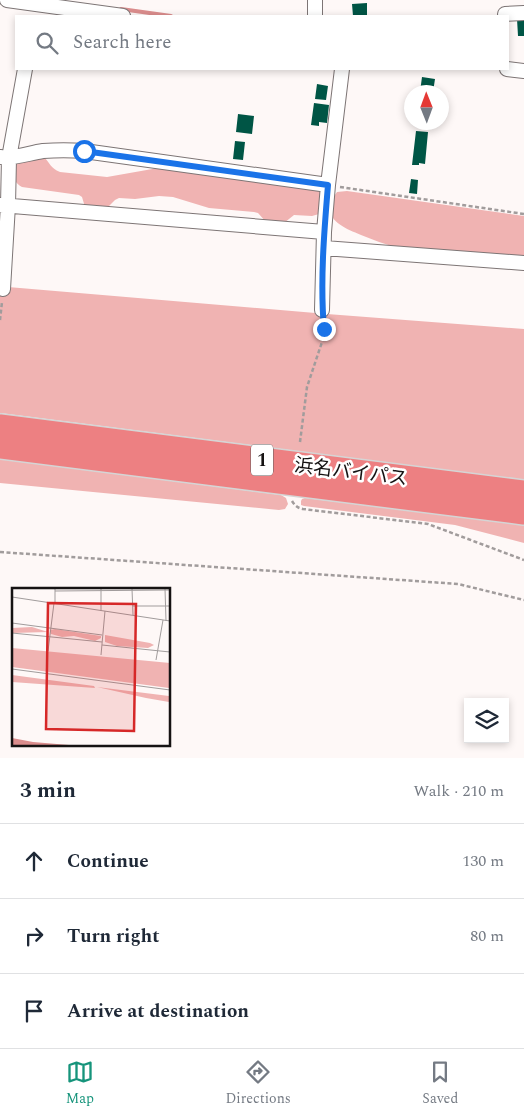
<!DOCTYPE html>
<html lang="en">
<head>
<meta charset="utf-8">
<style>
  :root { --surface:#fff; --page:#f6f6f7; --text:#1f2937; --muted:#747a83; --line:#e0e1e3; --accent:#16947b }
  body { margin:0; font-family:Spectral,"Noto Sans JP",serif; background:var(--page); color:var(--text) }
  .controls { position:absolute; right:15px; bottom:15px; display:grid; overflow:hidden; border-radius:0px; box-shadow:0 2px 8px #0003 }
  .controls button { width:45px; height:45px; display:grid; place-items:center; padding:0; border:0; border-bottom:1px solid var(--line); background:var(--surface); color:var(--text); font:25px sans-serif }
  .compass { position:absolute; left:404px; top:85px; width:45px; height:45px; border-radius:50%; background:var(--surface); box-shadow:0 2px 8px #0003; rotate:359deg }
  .stop { position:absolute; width:15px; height:15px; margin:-11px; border:4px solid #1a73e8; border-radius:50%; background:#fff }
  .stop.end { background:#1a73e8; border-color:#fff; box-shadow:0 1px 5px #0008 }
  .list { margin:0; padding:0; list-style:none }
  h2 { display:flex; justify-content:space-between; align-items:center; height:65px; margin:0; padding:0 20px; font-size:21px }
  h2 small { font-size:16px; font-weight:400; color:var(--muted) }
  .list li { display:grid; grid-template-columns:32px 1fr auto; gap:15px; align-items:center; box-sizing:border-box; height:75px; padding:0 20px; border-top:1px solid var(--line) }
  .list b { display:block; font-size:19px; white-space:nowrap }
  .list em { font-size:16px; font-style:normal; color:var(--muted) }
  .icon { flex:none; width:28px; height:28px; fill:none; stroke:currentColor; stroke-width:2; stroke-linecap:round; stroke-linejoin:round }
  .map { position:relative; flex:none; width:524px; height:758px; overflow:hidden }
  .search { position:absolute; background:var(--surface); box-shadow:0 2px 8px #0003; left:15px; right:15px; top:15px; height:55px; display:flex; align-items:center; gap:12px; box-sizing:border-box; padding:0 18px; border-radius:0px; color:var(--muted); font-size:19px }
  .sheet { height:290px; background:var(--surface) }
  nav { display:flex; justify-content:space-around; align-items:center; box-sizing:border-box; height:70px; border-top:1px solid var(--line); background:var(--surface); font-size:14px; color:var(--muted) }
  nav a { display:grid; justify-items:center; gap:2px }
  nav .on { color:var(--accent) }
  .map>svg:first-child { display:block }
</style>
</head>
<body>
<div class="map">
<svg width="524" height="758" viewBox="0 0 524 758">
  <rect width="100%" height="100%" fill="#fef8f7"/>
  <!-- green -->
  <path fill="#f0b3b2" d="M44 157C50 163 50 168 60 172L107 177 158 168 313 188 320 191 323 199 319 214 312 216 294 215 284 223 266 222 258 213 254 212 209 208 173 197 159 196 135 199 119 198 115 200 107 208 85 207 82 197 79 195 22 187C12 181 12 174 16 163Z
    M347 191 524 216V259L398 248C385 244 373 240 361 235 341 227 318 217 337 192Z
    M8 287 327 314 524 329V480L0 413V291Z
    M0 459 281 495 286 498 288 504 285 509 279 510 0 483Z
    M305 498 524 525V543L455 525 304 506 301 505V501L302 499Z"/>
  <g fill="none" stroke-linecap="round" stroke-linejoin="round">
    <!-- stream -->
    <path stroke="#db8d8d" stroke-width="4" d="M121 9 171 16"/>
  </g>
  <!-- building -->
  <path fill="#005545" d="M367 3V16H353L352 4Z
    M524 18V36H518L517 19Z
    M422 77 435 79 433 92H420Z
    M317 84 328 86 326 100 315 99Z
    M314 103 329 105 327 123 319 122V126L311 125Z
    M238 114 254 116 252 134 236 132Z
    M416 131 428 132 425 164 419 163V165H412Z
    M235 141 245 142 243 160 233 159Z
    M411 179 418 180 417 194 409 193Z"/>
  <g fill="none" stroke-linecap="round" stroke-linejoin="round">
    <!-- street casing -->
    <g stroke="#7d7575" stroke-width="16">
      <path id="street" d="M7 0 123 16
        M315 0V16
        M505 14 524 13
        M507 69 524 71
        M0 157C15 159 29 153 43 151 57 150 70 150 84 151L328 185
        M0 205 324 232
        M324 248 524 263
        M3 289 8 205 9 158 25 69
        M322 310 324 232 328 185 342 69"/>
    </g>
    <!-- highway casing -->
    <g stroke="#d5d5d5" stroke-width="28">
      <path id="highway" d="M0 427 524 493
        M0 446 524 512"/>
    </g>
    <!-- path -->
    <path stroke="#a19c9c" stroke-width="2.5" stroke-dasharray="4 2.5" stroke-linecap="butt" d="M340 187 524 214
      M0 320 2 302
      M300 442 307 387 324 336 323 322
      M292 501C295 506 298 508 303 509L428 524 524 560
      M0 552 458 584 524 600"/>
    <!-- street -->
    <use href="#street" stroke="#fff" stroke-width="14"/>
    <!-- highway -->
    <use href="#highway" stroke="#ed8082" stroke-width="25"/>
  </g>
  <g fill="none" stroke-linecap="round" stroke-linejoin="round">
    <!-- route -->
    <path stroke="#1a73e8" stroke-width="6" d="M84 151 328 185C324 233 320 282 324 329"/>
  </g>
  <g text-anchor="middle" stroke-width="5" stroke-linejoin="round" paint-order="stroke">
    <!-- shield labels -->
    <rect fill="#fff" stroke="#5c5a5a" stroke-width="1" x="251" y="444.5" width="22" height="31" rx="4"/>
    <g font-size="18" font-weight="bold" fill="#161313">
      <text x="262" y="466">1</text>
    </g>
    <!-- street labels -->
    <g font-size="19" fill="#161313" stroke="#fff">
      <text transform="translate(351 471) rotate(7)" y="7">浜名バイパス</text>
    </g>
  </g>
  <!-- overview -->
  <g transform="translate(12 588)">
    <rect width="158" height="158" fill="#fef8f7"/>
    <path d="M20 39 36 44 0 45V40ZM43 41 89 48V50L83 53 62 48 50 49 39 46 38 42ZM93 47 138 55 142 57 136 60 105 58 93 54ZM0 60 158 75 157 100 0 79ZM0 87 82 98 83 100 0 94ZM85 99 157 108V114L134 110Z" fill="#f0b3b2"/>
    <path d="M0 150 21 154 57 157H0Z" fill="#db8d8d"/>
    <path fill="none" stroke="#a19c9c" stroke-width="1" d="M43 0V16M89 1V23M120 1 121 27M153 1 154 33M43 3 158 2M0 9 158 33M121 18H158M0 35 90 47M0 45 90 54M90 57 158 64M36 63 42 15M89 67 93 23M144 72 151 32M0 81 158 102"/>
    <path fill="#d62828" fill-opacity="0.15" stroke="#d62828" stroke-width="2.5" d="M36 15 124 16 122 143 34 141Z"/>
    <rect width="158" height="158" fill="none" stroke="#161313" stroke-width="2.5"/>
  </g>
</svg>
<div class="controls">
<button><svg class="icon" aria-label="layers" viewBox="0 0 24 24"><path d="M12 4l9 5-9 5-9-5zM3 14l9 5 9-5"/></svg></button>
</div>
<svg class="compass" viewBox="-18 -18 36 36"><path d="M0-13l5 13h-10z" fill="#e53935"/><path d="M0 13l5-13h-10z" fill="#747a83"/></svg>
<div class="stop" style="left:84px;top:151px"></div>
<div class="stop end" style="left:324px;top:329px"></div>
<div class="search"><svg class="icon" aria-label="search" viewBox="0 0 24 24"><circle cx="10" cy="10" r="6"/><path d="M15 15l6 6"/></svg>Search here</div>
</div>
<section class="sheet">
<h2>3 min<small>Walk · 210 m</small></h2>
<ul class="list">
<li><svg class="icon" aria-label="ahead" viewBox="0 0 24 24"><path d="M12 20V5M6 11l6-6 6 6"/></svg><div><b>Continue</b></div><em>130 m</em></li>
<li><svg class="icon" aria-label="right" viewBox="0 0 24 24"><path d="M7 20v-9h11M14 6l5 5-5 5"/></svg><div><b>Turn right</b></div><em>80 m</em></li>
<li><svg class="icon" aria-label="arrive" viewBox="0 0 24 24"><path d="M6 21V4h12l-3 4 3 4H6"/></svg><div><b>Arrive at destination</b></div></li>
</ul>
</section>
<nav>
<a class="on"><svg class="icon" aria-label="map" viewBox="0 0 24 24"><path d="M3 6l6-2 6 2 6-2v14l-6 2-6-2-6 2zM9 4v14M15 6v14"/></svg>Map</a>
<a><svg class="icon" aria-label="directions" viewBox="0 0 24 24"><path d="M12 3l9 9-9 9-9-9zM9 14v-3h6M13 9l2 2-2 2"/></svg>Directions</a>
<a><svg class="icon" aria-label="saved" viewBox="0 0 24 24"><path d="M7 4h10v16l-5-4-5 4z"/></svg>Saved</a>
</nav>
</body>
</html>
